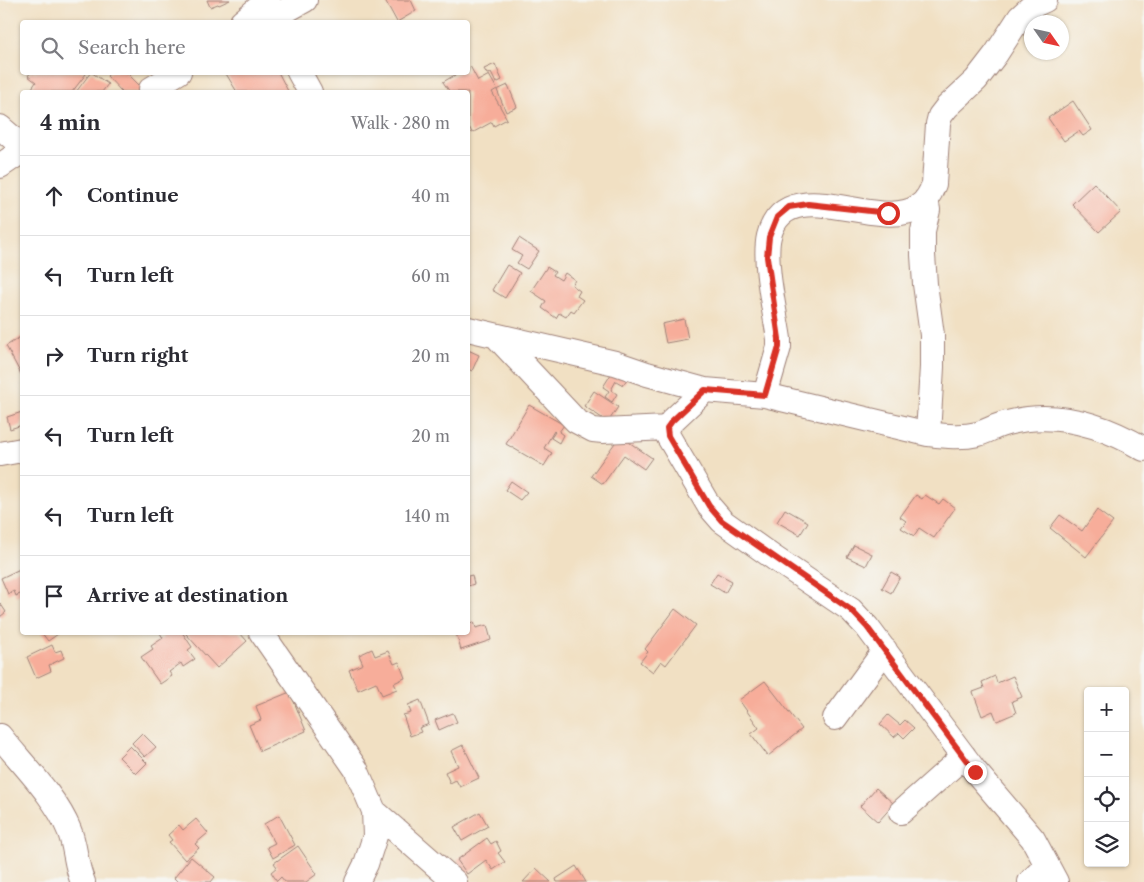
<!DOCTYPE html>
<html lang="en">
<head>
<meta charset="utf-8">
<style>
  :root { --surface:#fff; --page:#f2f2f3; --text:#2b2b33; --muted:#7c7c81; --line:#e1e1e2 }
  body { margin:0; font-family:"Libre Caslon Text",serif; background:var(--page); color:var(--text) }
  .controls { position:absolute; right:15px; bottom:15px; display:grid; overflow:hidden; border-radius:5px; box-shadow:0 1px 4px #0004 }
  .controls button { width:45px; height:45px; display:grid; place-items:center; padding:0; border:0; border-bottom:1px solid var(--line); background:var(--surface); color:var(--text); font:25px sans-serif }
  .compass { position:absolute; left:1024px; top:15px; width:45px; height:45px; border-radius:50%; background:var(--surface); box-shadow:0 1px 4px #0004; rotate:124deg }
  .stop { position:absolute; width:15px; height:15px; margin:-11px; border:4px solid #d93025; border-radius:50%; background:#fff }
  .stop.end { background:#d93025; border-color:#fff; box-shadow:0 1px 5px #0008 }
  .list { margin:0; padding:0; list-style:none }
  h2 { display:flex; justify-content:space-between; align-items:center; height:65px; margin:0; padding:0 20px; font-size:21px }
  h2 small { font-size:16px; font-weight:400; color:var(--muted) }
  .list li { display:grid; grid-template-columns:32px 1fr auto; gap:15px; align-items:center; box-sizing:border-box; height:80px; padding:0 20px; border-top:1px solid var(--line) }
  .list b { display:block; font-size:19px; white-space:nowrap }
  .list em { font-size:16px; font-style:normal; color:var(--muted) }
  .icon { flex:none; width:28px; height:28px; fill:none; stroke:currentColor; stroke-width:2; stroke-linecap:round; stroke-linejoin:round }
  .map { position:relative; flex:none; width:1144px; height:882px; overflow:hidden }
  .search { position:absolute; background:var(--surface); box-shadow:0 1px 4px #0004; left:20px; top:20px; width:450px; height:55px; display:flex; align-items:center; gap:12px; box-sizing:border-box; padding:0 18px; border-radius:5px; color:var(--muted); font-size:19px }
  .panel { position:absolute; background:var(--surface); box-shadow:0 1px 4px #0004; left:20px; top:90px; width:450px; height:545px; border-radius:5px }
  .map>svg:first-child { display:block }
</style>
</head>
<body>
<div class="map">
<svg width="1144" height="882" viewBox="0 0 1144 882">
  <rect width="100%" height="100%" fill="#f6f6f2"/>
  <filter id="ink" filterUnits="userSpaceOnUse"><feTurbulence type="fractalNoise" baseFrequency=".02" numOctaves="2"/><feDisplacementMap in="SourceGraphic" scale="10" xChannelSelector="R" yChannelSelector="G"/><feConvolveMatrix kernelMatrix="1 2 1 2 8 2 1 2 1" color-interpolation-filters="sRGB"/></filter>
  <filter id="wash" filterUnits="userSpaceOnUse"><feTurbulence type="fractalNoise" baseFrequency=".0096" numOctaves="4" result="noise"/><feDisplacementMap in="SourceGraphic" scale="20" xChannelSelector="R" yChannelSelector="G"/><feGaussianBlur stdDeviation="1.12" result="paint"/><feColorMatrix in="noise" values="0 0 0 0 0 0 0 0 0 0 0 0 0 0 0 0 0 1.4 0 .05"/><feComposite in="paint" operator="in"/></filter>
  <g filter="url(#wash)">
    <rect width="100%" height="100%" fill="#f1e0c3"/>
    <g id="blocks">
      <!-- building -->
      <path fill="#f7ad9a" d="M207 0H230L219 5 218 4 210 7Z
        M385 0H411L416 11 397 22Z
        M495 64 502 80 496 83 491 73 487 74 484 69Z
        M470 66 478 81 489 75 497 89 492 92 507 119 494 126 492 122 472 133 468 124V92H450L443 82 460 72H468V68Z
        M31 72H84L86 74 72 92H39L32 88 36 82 28 76Z
        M91 72 108 84 102 92H76Z
        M111 72H126L146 92H121H122L107 76Z
        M225 72H278L288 91 285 92H237Z
        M508 85 517 107 506 112 497 90Z
        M1073 101 1092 130 1083 136 1079 131 1064 141 1048 118Z
        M1094 183 1121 212 1099 232 1072 204Z
        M519 238 539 251 527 269 517 263 522 256 512 250Z
        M507 265 520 273 505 298 492 290Z
        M547 267 555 272 553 275 561 280 565 273 575 280 572 285 580 291 577 296 583 300 574 312 571 310 566 317 559 313 556 318 542 308 546 301 531 291Z
        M684 319 688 339 666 343 662 324Z
        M22 336V376L6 346Z
        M468 350 479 355 472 371 468 369Z
        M613 371 627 379 623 385 616 381 611 390 617 394 612 402 605 397 609 391 603 387Z
        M594 391 618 407 608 422 584 406Z
        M529 405 564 425 559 432 563 435 559 443 551 438 555 432 554 431 544 448 552 453 544 466 506 444Z
        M22 412V425L10 429 7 417Z
        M620 436 652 458 644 469 624 455 603 484 591 476Z
        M511 481 527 492 520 500 505 490Z
        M916 495 922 499 925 495 939 504 943 499 955 508 934 538 919 528 914 536 901 528 906 521 900 517Z
        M785 509 808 522 800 535 777 522Z
        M1097 510 1113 522 1086 557 1050 528 1060 515 1082 531Z
        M854 545 872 554 866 566 847 557Z
        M22 568V593L16 596 14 591 8 594 1 578Z
        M891 572 900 577 891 593 882 588Z
        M717 573 732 581 725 593 710 584Z
        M472 575 474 584 468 586V576Z
        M0 603 6 612 0 617Z
        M675 609 696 625 666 665 661 661 653 672 640 662 648 652 645 649Z
        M474 622 476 628 487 625 491 640 461 650 456 633 468 632V624Z
        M41 632H56L58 634 48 641Z
        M161 632H182L192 647 188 650 195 659 183 667 181 663 169 672 172 676 160 684 141 657 153 649 151 646 163 638 160 633Z
        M188 632H239L247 641 217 668 186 634Z
        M52 645 55 652 61 650 64 658 49 665 51 671 36 678 27 657Z
        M372 649 375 656 388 651 394 664 399 662 405 678 394 683 397 689 382 695 376 682 358 690 349 670 363 664 359 655Z
        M995 676 997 683 1013 676 1022 697 1012 701 1016 713 997 721 993 711 982 716 973 692 984 688 982 682Z
        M765 681 802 729 768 756 751 734 759 728 739 700Z
        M290 692 306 731 260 751 249 725 261 720 256 706Z
        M420 700 429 724 419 728 421 732 410 736 403 715 411 713 408 705Z
        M453 713 457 722 439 730 435 720Z
        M888 715 900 725 905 720 914 728 904 738 899 733 894 737 880 724Z
        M142 733 156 747 145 757 132 743Z
        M463 745 479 778 460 787 456 780 450 783 445 772 458 766 451 751Z
        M130 746 147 763 136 774 119 757Z
        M876 788 894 804 878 822 860 806Z
        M480 812 488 826 462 841 454 827Z
        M279 815 295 845 273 858 267 847 275 843 264 824Z
        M196 819 208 833 195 844 199 848 185 860 169 842 172 840 168 835 179 825 183 830Z
        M487 838 491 844 496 841 501 851 498 853 505 862 493 870 486 860 467 874 457 860Z
        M298 846 317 874 306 882H285L281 877 277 881 271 872 277 867 274 863Z
        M191 857 215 877 211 882H178L174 878Z
        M576 866 586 882H557L556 879Z
        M536 868 551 882H523Z"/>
    </g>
  </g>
  <g filter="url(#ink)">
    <use href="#blocks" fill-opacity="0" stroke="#9e8077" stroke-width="1"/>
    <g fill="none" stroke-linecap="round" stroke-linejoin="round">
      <!-- minor casing -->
      <g stroke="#9e8077" stroke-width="26">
        <path id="minor" d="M274 17 305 0
          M242 22 268 0
          M299 72 310 92
          M151 89 179 72
          M0 127 22 146
          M0 166 22 151
          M926 199 928 210 923 231V255L925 284 932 335V367L928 434
          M468 329 615 363 647 374 705 390 765 395 928 434C945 436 961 438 978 434 988 431 997 425 1007 423 1055 410 1103 425 1144 449
          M497 337 576 421 593 430 603 431 667 428
          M705 390 672 421 667 428 668 436 709 506 722 521 774 558 851 610 867 627 975 771 1033 839 1056 882
          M765 395 779 347V339C775 312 763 261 769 236 787 168 880 235 919 206 927 201 931 192 934 184L938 124 940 116 947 107 976 80 996 54 1020 17 1032 6 1045 0
          M0 454 22 450
          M261 632 356 769 374 811 375 836 366 864 357 882
          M835 718 885 650
          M0 736C22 764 56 797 69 830 76 846 75 865 83 882
          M374 811 455 882
          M901 812 964 756
          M1030 882 1047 865"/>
      </g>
      <!-- minor -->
      <use href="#minor" stroke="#fff" stroke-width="24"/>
    </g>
  </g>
  <g fill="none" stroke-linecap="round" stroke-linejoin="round" filter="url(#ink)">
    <!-- route -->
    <path stroke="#d93025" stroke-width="6" d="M888 213 808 204 789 207 777 217 769 237 767 257 779 339V347L765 395 705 390 672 421 667 428 668 436 709 506 722 521 851 610 867 627 975 772"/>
  </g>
</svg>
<div class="controls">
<button>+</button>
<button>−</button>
<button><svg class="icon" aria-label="locate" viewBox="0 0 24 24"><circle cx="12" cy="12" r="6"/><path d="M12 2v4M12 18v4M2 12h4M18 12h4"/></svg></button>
<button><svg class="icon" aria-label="layers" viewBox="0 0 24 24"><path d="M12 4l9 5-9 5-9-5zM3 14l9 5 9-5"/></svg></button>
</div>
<svg class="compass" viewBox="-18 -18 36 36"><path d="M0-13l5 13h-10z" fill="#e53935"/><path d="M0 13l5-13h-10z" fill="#7c7c81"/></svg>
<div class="stop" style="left:888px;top:213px"></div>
<div class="stop end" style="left:975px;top:772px"></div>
<div class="search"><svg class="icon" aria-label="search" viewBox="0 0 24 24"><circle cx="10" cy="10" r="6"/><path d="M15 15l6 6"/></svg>Search here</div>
<section class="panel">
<h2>4 min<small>Walk · 280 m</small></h2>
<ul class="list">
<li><svg class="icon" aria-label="ahead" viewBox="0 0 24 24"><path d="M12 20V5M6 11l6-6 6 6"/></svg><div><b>Continue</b></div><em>40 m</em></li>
<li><svg class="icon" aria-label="left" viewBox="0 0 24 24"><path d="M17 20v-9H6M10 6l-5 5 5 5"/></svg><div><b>Turn left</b></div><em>60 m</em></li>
<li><svg class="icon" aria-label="right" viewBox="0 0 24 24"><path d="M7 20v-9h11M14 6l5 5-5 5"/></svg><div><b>Turn right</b></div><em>20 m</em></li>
<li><svg class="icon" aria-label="left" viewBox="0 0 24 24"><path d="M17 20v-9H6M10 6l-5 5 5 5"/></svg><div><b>Turn left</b></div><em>20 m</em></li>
<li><svg class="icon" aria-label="left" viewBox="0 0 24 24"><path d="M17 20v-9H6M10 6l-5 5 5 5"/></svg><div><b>Turn left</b></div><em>140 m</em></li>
<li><svg class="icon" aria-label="arrive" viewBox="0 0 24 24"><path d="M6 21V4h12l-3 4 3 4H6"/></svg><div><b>Arrive at destination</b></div></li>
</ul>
</section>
</div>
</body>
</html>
